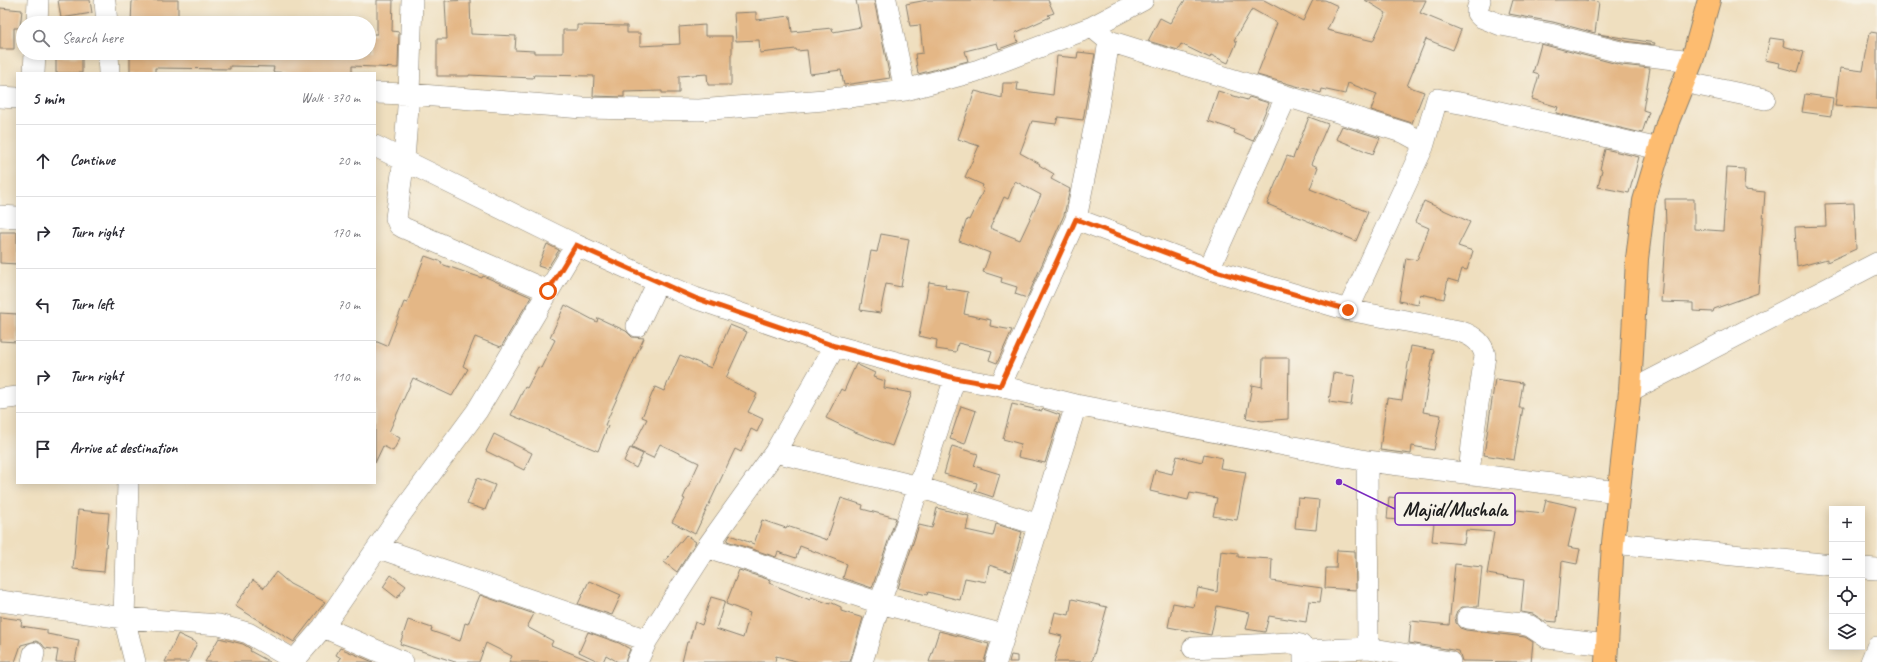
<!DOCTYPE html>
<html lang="en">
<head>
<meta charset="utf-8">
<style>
  :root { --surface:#fff; --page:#f7f7f7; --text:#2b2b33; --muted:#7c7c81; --line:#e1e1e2 }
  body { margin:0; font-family:Caveat,sans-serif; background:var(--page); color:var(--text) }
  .controls { position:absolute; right:12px; bottom:12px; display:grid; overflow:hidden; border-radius:0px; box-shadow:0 2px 10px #0003 }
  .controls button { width:36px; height:36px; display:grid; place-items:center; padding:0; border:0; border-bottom:1px solid var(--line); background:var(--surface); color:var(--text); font:20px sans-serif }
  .stop { position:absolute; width:12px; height:12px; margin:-9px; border:3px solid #ea580c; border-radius:50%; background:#fff }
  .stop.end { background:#ea580c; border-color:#fff; box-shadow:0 1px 4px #0008 }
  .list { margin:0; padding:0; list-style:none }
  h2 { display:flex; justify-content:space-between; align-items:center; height:52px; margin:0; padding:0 16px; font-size:17px }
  h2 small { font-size:13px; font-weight:400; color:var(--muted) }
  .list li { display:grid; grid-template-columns:26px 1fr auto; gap:12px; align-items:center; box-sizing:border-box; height:72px; padding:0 16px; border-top:1px solid var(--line) }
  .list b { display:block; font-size:15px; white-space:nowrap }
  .list em { font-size:13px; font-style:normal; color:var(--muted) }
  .icon { flex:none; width:22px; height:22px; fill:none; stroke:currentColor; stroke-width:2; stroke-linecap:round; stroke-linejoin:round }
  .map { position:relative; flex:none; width:1877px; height:662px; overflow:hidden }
  .search { position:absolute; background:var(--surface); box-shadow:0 2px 10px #0003; left:16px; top:16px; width:360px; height:44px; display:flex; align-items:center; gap:10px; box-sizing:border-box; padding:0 14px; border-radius:22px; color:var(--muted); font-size:15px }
  .panel { position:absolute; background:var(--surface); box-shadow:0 2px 10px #0003; left:16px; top:72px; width:360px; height:412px; border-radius:0px }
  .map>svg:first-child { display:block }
</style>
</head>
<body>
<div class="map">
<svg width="1877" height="662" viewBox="0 0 1877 662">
  <rect width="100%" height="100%" fill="#f7f3e8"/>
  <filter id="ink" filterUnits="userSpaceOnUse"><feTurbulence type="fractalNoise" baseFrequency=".025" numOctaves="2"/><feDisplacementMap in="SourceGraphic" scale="8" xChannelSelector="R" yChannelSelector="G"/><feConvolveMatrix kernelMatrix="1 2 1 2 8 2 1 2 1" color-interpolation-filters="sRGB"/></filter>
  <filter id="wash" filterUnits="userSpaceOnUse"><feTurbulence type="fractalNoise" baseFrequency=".012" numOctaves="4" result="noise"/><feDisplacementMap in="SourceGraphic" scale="16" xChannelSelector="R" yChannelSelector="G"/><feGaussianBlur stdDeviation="0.9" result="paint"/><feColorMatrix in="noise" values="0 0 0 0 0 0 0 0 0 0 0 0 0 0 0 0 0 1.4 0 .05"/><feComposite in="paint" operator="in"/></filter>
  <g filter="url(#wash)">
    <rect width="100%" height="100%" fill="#efdfbf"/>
    <g id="blocks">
      <!-- building -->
      <path fill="#e4b786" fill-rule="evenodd" d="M58 0H90L92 13 61 18Z
        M132 0H178V23H131Z
        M377 0H393L392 31 399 32 398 68 352 66V72L330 71V73H290L273 72 274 67 230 66V69L155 68V73H130V53H369V34H377Z
        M470 0 471 34 516 36 515 50 534 51V53H563V30H577V25L627 26V33H640V46L680 44 679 27 705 25V36H732V54H731V85H708L707 74 679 76V93H662V91L624 92V97L593 96 594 76 534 75 533 78 469 75V76H437V39H447L445 1Z
        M856 0H874L890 78 844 85 841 70 810 74 807 50 797 51 796 49 760 53 759 40 736 41 734 13 756 12V20L790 16 792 32 832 28 833 32 861 27Z
        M927 0H1048L1054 13 1048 15 1050 17 1015 33 1018 42 999 49 997 43 965 51 968 61 918 74 915 54 923 53 920 25 910 26 906 4Z
        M1185 0H1264L1303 21 1313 0H1325L1338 6 1327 30 1373 41 1386 13 1365 0H1426L1420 13 1461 30 1453 50 1426 39 1407 86 1424 92 1412 123 1371 110 1377 94 1348 83 1345 94 1322 89 1321 93 1257 75 1277 23 1252 9 1234 40 1237 42 1228 63 1211 55 1210 58 1181 44 1178 50 1148 41 1160 18 1170 23Z
        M1513 0H1584L1599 2 1595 33 1553 22 1509 14Z
        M0 8 22 10 20 28H14V49H0Z
        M1870 32 1877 33V109L1835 106 1840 68 1863 71Z
        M1598 34 1655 43 1654 45 1626 41Z
        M1770 38 1784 40 1783 46 1804 52 1798 72 1779 67 1780 63 1765 60Z
        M1541 44 1621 65 1650 68 1643 110 1649 112 1642 133 1556 113 1558 107 1532 99 1539 75 1533 73Z
        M1078 52 1095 54 1083 120 1058 117 1056 124 1032 121 1020 153 1040 164 1039 165 1054 174 1051 179 1070 189 1064 215 1027 298 1015 294 1017 287 1001 282 1002 278 983 272 990 253 959 241 967 219 969 220 984 189 982 188 983 185 965 177 979 146 958 139 975 91 1002 98 1003 83H1018L1017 90 1053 95 1057 56 1077 58ZM1015 181 1041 195 1020 240 990 228 1004 197 1008 199Z
        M56 57H82V73H56Z
        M1218 91 1247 100 1249 97 1269 103 1253 141 1234 133 1235 130 1208 121Z
        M1805 94 1833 98 1831 116 1802 112Z
        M1309 117 1328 124 1311 164 1318 167 1310 189 1368 212 1356 241 1267 204 1287 156 1293 158Z
        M1342 126 1380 138 1373 154 1336 139Z
        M1605 149 1639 157 1629 193 1598 187 1602 170 1600 169Z
        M1727 168 1745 169 1744 190 1765 192 1758 293 1714 309 1713 312 1693 311V303L1661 302 1666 225 1665 199H1694V229L1723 231Z
        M1424 201 1470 222 1458 246 1473 251 1467 270 1462 269 1458 282 1448 279 1444 299 1420 294 1418 305 1399 301 1406 258 1417 260 1429 228 1415 222Z
        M1854 203 1856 249 1827 262V259L1797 267 1795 227 1826 226 1825 204Z
        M0 232H17V264L0 263Z
        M881 234 909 239 901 287 886 284 880 313 860 310 871 251 877 252Z
        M547 244 559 250 547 269 538 266Z
        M425 256 442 262 441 264 482 278 483 276 488 278 531 297 501 347 475 337 463 366 468 369 452 396 413 378 389 432 400 438 393 451 383 446 375 463V341L387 346 404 302 407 303Z
        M929 282 946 285 945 288 968 292 964 314 991 320 990 326 1012 330 997 363 989 360 992 351 958 343 956 352 936 349 937 340 919 336Z
        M565 305 597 322 598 318 626 331 632 337 644 338 605 425 608 426 598 451 511 415 525 387 527 388 538 367 541 368 555 340 550 337Z
        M0 313 17 314V342L0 341Z
        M730 325 747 332 726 378 757 394 748 412 763 419 757 432 751 429 741 452 735 449 695 534 672 522 685 499 683 498 699 463 660 444 653 458 632 448 647 419 642 417 655 387 664 391 680 355 711 368Z
        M1411 346 1434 350 1423 412 1441 415 1434 450 1412 446 1411 454 1380 450 1387 398 1402 400Z
        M1263 358H1289L1288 419 1262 421 1246 418 1252 385 1262 387Z
        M856 364 875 373 873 377 885 381 884 388 912 393 892 446 855 432 826 418 841 389 844 391Z
        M1333 373 1355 376 1351 405 1329 402Z
        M1495 379 1523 383 1519 408H1523L1514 460 1484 455Z
        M1012 404 1042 411 1043 409 1060 415 1045 463 1018 457 1021 444 1003 439Z
        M961 406 976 411 965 444 950 439Z
        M494 434 532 453 524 470 486 451Z
        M952 446 978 454 974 466 1000 474 993 497 975 491 977 483 944 474Z
        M630 448 643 454 636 468 624 461Z
        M1204 454 1222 458 1220 468 1246 472 1237 520 1213 516 1217 498 1190 493 1188 500 1150 491 1155 470 1172 474 1177 456 1202 462Z
        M477 478 495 485 485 510 467 504Z
        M1389 497 1468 505V508L1516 513 1517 510 1543 513 1546 500 1577 507 1568 547 1580 549 1577 564 1562 561 1557 622 1544 621 1533 614 1521 612 1524 580 1487 574 1494 532 1466 530 1464 544 1432 541 1434 523 1387 519Z
        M841 498 863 505 862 509 896 518 872 588 843 578 847 564 800 546 796 558 778 552 776 557 727 541 730 535 754 544 762 520 786 528 787 526 827 540Z
        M1298 498 1319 500 1316 530 1295 528Z
        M937 508 969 516 966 530 993 536 996 524 1022 532 1011 572 989 565 986 582 965 578 960 600 928 592 927 595 898 588 919 525 932 528Z
        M78 510 109 513 104 572 73 569Z
        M686 535 696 542 677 572 664 562Z
        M1337 550 1355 551 1356 590 1325 588 1326 568H1336Z
        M1221 551 1238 553V557L1272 559 1271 581 1322 588 1320 602 1309 601 1306 622 1269 616 1265 632 1246 629 1250 613 1217 606 1211 635 1168 627 1173 603 1194 607 1198 588 1217 592Z
        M1455 564 1482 567 1478 607H1462L1457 611 1455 616 1456 623 1460 628 1466 630 1525 637 1533 642 1531 662 1462 661 1459 651 1409 643 1411 621 1449 625Z
        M739 570 770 580 769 583 810 600 811 597 830 604V602L841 607V611L863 618 850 662H800L776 656 775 662H682L687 642H689L695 622 702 625 711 597 725 601 716 629 743 638 750 613 726 604Z
        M276 572 290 584 325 602 294 642 235 606 253 580 264 588Z
        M391 575 406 586 397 598 383 587Z
        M589 581 621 595 612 615 578 604Z
        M480 595 534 614 527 627 553 641 551 645 593 662H509L512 656 486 643 479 662H455L400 644 408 620 432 628 431 631 460 641 465 623 468 624Z
        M1072 599 1107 607 1092 662H1054L1062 636 1050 633 1055 612 1069 615Z
        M0 617 22 620 21 626 47 630V634L79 640 75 662H56L58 650 45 648 42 644 36 641 21 645 15 662H0Z
        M939 631 989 644 984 662H929Z
        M588 632 619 643 630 649 625 662H618L606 655 603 662H600L579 652Z
        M178 634 197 643 188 662H165Z
        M219 638 243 644 251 649 250 651 270 662H205Z
        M340 648 373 662H338L341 658 336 655Z
        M1011 655 1017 656V662H1009Z"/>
    </g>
  </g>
  <g filter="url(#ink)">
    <use href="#blocks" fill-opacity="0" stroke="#867e6e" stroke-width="1"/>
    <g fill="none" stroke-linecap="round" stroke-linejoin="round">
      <!-- minor casing -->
      <g stroke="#867e6e" stroke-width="22">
        <path id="minor" d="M412 0 409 94 404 159 396 218 399 225 404 228 548 291
          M886 0 905 90
          M1480 0 1477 10V13L1481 17 1501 25 1550 34 1624 53 1692 61
          M105 2 107 23
          M37 23 38 0
          M1092 27 1109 41 1405 133 1416 139 1423 147 1348 310
          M108 53 109 73
          M34 73 35 53
          M1683 82 1765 99
          M375 93 409 94 582 108 699 110 824 100 905 90 976 71 1092 27 1143 0
          M0 97 17 98
          M375 146 576 245 658 282 695 298 835 346 955 378 1000 386 1076 405 1367 461 1618 492
          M1423 147 1437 99 1465 104 1659 149
          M0 216 17 217
          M1076 219 1209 269 1348 310 1459 331C1472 335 1483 342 1485 356L1472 445 1469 474
          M1209 269 1286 97
          M637 326 658 282
          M1000 386 1076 219 1097 114 1109 41
          M1630 391 1877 263
          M0 399 17 397
          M775 452 919 487 1039 525
          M1367 461 1368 648
          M128 483 124 618 135 662
          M1613 543 1832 565
          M707 547 880 603 1004 635
          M379 548 647 640
          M1862 568 1877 569
          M0 601 124 618 219 625 248 633 294 660
          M1467 618 1522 624 1530 626 1548 638 1607 645
          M323 627 403 662
          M1193 648 1291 643 1301 645 1304 649V662
          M1305 651 1368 648 1450 662
          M32 662 34 653
          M293 662 323 627 398 518 477 411 576 245
          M637 662 647 640 707 547 775 452 835 346
          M862 662 880 603 955 378
          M996 662 1076 405
          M1871 662 1877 647"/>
      </g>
      <!-- major casing -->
      <g stroke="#867e6e" stroke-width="24">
        <path id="major" d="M1606 662 1613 543 1630 391 1637 259 1644 201 1668 121 1692 61 1709 0"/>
      </g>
      <!-- minor -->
      <use href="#minor" stroke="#fff" stroke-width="21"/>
      <!-- major -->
      <use href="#major" stroke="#fdbc70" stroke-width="22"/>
    </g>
  </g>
  <g fill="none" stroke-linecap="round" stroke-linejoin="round" filter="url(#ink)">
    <!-- route -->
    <path stroke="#ea580c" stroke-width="5" d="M548 291 576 245 695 298 835 346 955 378 1000 386 1076 219 1209 269 1348 310"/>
  </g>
  <!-- callouts -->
  <path fill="none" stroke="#7b2cbf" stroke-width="1.5" d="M1339 482L1395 509"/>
  <circle fill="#7b2cbf" stroke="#f7f3e8" stroke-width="1.5" cx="1339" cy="482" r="4"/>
  <rect fill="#f7f3e8" stroke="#7b2cbf" stroke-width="1.5" x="1395" y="493" width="120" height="32" rx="4"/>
  <g font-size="20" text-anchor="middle" font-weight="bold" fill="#1c1c1c">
    <text x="1455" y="516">Majid/Mushala</text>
  </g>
</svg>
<div class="controls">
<button>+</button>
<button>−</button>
<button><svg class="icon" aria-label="locate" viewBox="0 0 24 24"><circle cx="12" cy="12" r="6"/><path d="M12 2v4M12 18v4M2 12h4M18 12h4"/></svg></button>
<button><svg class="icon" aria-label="layers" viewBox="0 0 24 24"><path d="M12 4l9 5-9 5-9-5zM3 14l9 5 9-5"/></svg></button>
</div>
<div class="stop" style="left:548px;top:291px"></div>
<div class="stop end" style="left:1348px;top:310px"></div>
<div class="search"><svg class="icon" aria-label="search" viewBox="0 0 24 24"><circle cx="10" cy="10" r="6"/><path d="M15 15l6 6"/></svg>Search here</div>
<section class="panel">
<h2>5 min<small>Walk · 370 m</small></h2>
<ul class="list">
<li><svg class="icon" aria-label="ahead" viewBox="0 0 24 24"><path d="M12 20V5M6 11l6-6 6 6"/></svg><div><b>Continue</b></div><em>20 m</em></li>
<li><svg class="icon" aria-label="right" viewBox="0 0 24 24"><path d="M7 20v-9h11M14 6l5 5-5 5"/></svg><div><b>Turn right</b></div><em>170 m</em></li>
<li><svg class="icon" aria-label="left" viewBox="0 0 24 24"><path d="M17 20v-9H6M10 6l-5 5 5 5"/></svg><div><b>Turn left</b></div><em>70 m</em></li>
<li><svg class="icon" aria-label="right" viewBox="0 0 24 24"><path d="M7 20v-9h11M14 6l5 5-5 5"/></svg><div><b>Turn right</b></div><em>110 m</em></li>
<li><svg class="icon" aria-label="arrive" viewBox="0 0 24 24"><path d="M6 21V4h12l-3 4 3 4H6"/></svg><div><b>Arrive at destination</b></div></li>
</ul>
</section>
</div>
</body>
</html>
